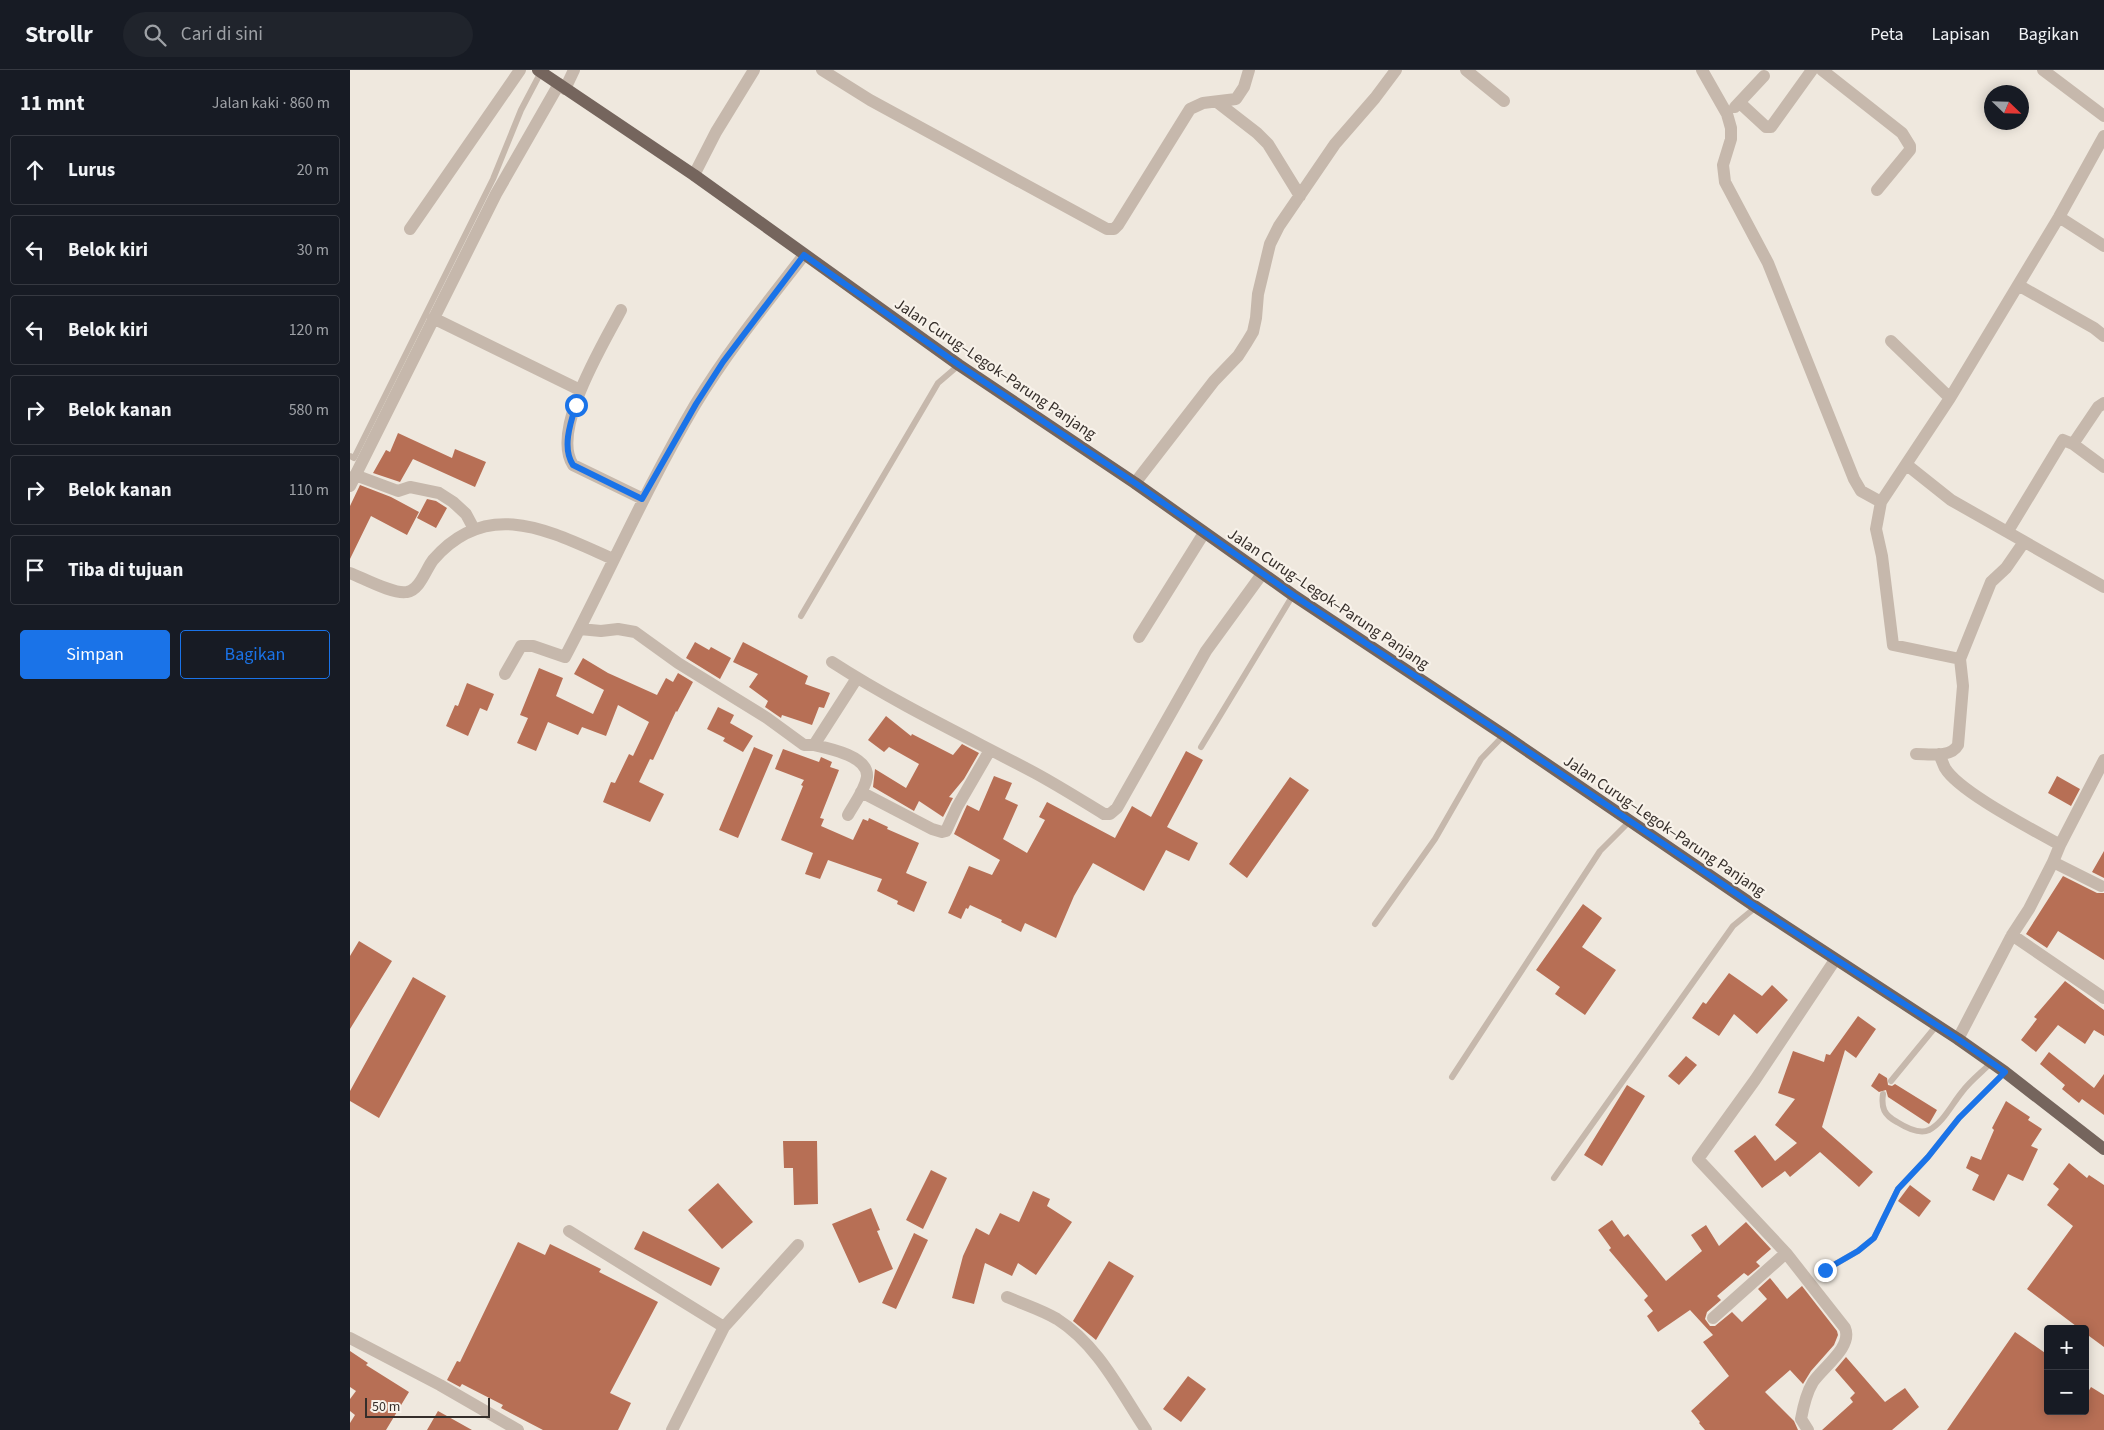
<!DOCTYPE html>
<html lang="id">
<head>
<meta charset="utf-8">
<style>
  :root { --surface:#171b24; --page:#20242c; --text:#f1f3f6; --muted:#9ea1a6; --line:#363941; --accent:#1a73e8 }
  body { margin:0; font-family:"Source Sans 3",sans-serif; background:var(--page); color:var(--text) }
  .controls { position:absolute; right:15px; bottom:15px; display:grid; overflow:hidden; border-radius:5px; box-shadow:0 2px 12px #0003 }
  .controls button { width:45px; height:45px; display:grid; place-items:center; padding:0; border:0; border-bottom:1px solid var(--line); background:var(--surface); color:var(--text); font:25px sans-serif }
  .compass { position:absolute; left:1634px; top:15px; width:45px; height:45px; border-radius:50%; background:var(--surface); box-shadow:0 2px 12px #0003; rotate:113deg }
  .scale { position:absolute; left:15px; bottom:12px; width:125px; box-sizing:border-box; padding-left:5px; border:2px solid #352e2a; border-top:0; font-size:14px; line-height:18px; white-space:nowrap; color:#352e2a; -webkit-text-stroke:4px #f8f2ea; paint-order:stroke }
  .stop { position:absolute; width:15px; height:15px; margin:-11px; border:4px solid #1a73e8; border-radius:50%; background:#fff }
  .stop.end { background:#1a73e8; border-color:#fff; box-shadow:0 1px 5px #0008 }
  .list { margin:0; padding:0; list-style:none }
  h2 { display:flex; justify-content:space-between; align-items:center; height:65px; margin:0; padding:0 20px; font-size:21px }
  h2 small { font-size:16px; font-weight:400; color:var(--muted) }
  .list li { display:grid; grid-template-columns:32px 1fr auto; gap:15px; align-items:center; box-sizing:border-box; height:70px; margin:0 10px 10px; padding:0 10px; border:1px solid var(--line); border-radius:5px }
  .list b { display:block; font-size:19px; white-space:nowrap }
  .list em { font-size:16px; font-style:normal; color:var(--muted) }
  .actions { display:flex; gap:10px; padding:15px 20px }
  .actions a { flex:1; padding:11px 0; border:1px solid var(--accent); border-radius:5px; text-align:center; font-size:18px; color:var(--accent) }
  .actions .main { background:var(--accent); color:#fff }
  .icon { flex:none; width:28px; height:28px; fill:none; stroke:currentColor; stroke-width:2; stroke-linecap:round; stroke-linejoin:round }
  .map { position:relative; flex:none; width:1754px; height:1360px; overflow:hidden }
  header { display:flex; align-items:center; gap:30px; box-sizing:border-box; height:70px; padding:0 25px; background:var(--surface); border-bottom:1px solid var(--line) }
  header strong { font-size:24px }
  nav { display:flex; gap:28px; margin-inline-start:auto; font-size:18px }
  .search { width:350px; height:45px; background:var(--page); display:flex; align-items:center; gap:12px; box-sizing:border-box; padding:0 18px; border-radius:28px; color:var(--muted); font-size:19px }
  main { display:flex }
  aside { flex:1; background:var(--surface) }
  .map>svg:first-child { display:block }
</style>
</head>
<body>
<header>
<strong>Strollr</strong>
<div class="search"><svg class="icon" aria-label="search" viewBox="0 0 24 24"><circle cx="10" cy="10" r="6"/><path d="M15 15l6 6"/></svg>Cari di sini</div>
<nav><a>Peta</a><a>Lapisan</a><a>Bagikan</a></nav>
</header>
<main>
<aside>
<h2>11 mnt<small>Jalan kaki · 860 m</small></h2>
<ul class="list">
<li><svg class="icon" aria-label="ahead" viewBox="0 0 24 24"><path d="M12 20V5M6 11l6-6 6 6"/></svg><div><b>Lurus</b></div><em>20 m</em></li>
<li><svg class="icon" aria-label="left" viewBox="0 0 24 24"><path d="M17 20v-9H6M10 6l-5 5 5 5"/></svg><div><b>Belok kiri</b></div><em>30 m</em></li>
<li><svg class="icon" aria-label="left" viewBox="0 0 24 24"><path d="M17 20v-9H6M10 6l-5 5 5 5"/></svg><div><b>Belok kiri</b></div><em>120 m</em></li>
<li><svg class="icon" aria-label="right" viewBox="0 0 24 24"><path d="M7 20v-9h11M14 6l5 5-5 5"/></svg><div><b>Belok kanan</b></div><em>580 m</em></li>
<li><svg class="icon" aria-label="right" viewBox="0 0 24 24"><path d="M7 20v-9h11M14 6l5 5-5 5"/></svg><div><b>Belok kanan</b></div><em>110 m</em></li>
<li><svg class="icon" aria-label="arrive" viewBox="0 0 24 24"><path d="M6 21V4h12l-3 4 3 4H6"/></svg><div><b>Tiba di tujuan</b></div></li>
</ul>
<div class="actions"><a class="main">Simpan</a><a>Bagikan</a></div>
</aside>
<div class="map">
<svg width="1754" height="1360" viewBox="0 0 1754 1360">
  <rect width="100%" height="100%" fill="#efe8de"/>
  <!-- building -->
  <path fill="#b76f55" d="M48 363 102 388 105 379 136 392 125 417 63 389 50 412 23 403 36 380 40 382Z
    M10 415 41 427 69 442 57 465 21 446 0 489V436Z
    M77 429 86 431 97 438 86 458 67 448Z
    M345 572 359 580 361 577 381 588 370 609 336 588Z
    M393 572 458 606 455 614 480 623 474 638 469 637 462 655 432 645 431 648 415 637 418 631 399 617 408 604 383 592Z
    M233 588 258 603 307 625 316 608 323 612 328 603 343 612 327 642 326 641 303 690 300 689 289 712 314 724 300 752 253 732 261 712 265 713 279 684 283 686 299 652 268 635 256 666 232 657 228 665 198 652 186 681 167 673 178 648 170 645 189 598 213 608 206 626 243 644 254 620 224 604Z
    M117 613 144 624 137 641 130 638 118 666 96 656 105 635 108 636Z
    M368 637 384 645 380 653 403 666 393 682 373 671 375 668 357 659Z
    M536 646 561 666 562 664 603 685 612 674 629 683 614 709 599 727 603 728 593 747 569 731 564 741 523 717 525 699 556 718 569 694 539 677 534 682 518 670Z
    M404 677 423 685 388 768 369 760Z
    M433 679 469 692 471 687 482 692 480 697 489 700 470 748 474 749 471 756 503 770 513 749 518 751 519 748 538 757 537 759 569 773 556 803 577 812 564 842 547 834 548 831 527 821 532 809 478 790 470 809 455 804 463 783 431 770 453 716 451 715 454 710 425 699Z
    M836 681 853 690 817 757 848 773 839 791 816 780 794 821 743 793 724 826 706 868 675 853 671 862 651 852 652 850 620 835 618 839 616 838 611 849 598 843 619 796 642 805 650 790 604 764 617 735 629 741 644 706 662 713 655 729 668 735 653 769 677 783 695 750 689 747 697 732 765 768 782 736 801 747Z
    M1707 706 1730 719 1721 736 1698 723Z
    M940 707 959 720 897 808 879 794Z
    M1754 781V808L1742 802Z
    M1713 806 1747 823H1754V890L1708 861 1697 878 1676 864Z
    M1233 834 1252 848 1232 877 1266 900 1235 945 1205 924 1210 917 1186 900Z
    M9 871 42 891 0 959V886Z
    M1379 903 1412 926 1422 915 1438 930 1407 964 1384 944 1369 966 1342 948 1353 932 1356 934Z
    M63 907 96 926 29 1048 0 1031V1021Z
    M1715 911 1754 940V966L1744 960 1735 974 1708 955 1686 982 1671 970 1687 949 1684 947Z
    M1508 946 1526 959 1506 988 1495 980 1472 1057 1523 1102 1509 1117 1470 1082 1440 1107 1435 1101 1412 1118 1384 1081 1405 1065 1425 1091 1447 1073 1425 1055 1445 1029 1428 1023 1443 981 1474 992 1476 984 1480 985Z
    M1699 982 1744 1018 1754 1004V1045L1732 1029 1729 1033 1712 1019 1715 1015 1690 994Z
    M1336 986 1347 995 1329 1015 1318 1006Z
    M1529 1003 1537 1008 1538 1015 1542 1016 1545 1014 1587 1040 1579 1054 1538 1027 1536 1020 1529 1022 1521 1016Z
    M1277 1015 1295 1026 1252 1096 1234 1085Z
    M1656 1031 1680 1047 1678 1050 1692 1059 1681 1076 1688 1079 1673 1111 1658 1104 1644 1131 1622 1120 1629 1105 1616 1098 1621 1086 1631 1090 1644 1060 1642 1058Z
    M433 1071H467L468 1134 444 1135 443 1098H434Z
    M1719 1093 1737 1108 1739 1105 1754 1115V1277L1735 1263V1259H1730L1677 1219 1723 1156 1697 1135 1709 1119 1703 1114Z
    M581 1100 597 1108 573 1159 556 1150Z
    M368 1113 403 1152 372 1179 338 1140Z
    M1560 1115 1581 1131 1569 1147 1548 1131Z
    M683 1121 700 1129 697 1136 722 1152 686 1205 668 1193 662 1206 635 1193 624 1234 602 1228 613 1186 626 1158 639 1165 650 1143 669 1152Z
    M521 1138 530 1160 527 1161 543 1199 509 1213 482 1154Z
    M1262 1150 1274 1167 1278 1164 1316 1211 1352 1181 1341 1165 1356 1155 1369 1176 1396 1152 1421 1179 1406 1192 1410 1196 1398 1206 1394 1203 1367 1226 1371 1230 1357 1242 1355 1249 1360 1256H1365L1382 1242 1392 1252 1417 1229 1408 1219 1420 1208 1437 1229 1452 1216 1487 1261 1488 1265 1484 1275 1461 1301 1453 1314 1440 1300 1415 1322 1444 1351 1448 1360H1355L1349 1353 1350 1352 1341 1341 1379 1306 1353 1272 1363 1265 1340 1240 1308 1262 1297 1246 1303 1241 1294 1230 1298 1226 1259 1180 1261 1178 1248 1160Z
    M293 1161 370 1198 361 1216 284 1179Z
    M564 1163 578 1170 546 1239 532 1233Z
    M168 1172 195 1185 200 1174 251 1199 249 1202 308 1232 260 1323 281 1333 268 1360H193L151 1338 153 1335 112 1314 110 1317 97 1310 107 1291 110 1292Z
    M759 1191 784 1206 746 1270 723 1251Z
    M1665 1262 1698 1285V1341H1735V1327L1741 1317 1754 1325V1360H1597Z
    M0 1281 18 1293 16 1295 59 1322 36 1360H0V1353L5 1345 0 1341V1329L6 1321 0 1317Z
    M1496 1287 1535 1332 1555 1318 1569 1337 1542 1360H1472L1503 1332 1500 1328 1505 1323 1485 1300Z
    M838 1306 856 1319 831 1352 813 1339Z
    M88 1341 122 1360H77Z"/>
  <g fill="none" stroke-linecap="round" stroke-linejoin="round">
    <!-- service -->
    <path stroke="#c6b8ac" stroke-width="6" d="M0 386 4 388 143 109 171 40 191 2
      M451 546 588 313 609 295
      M851 677 943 525
      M1025 854 1085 769 1131 689 1154 665
      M1102 1007 1250 781 1280 751
      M1541 1011 1587 955
      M1533 1024C1531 1038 1534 1045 1547 1052 1555 1057 1569 1065 1579 1060 1593 1053 1602 1034 1612 1022 1620 1011 1632 1002 1642 992
      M1204 1108 1383 856 1406 837
      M1475 1200 1508 1181 1524 1168 1548 1119 1578 1087 1609 1048 1655 1002"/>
    <!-- minor -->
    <path stroke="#c6b8ac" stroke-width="12" d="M472 0 520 30 757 159H764L768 155 840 39 853 33 886 29 894 17 899 0
      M1116 0 1154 31
      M1352 0 1377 44 1381 58V69L1373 95 1375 112 1418 193 1504 409 1511 421 1531 432
      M1472 0 1552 63 1560 76V80L1527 120
      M1693 0 1754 46
      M215 19 224 0
      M867 32 907 63 918 74 950 126
      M1390 33 1416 57H1421L1462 0
      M1385 37 1414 6
      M344 105 366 62 404 0
      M1709 147 1754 176
      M60 159 170 0
      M1668 215 1744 258 1754 266
      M271 240C254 273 200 360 223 395L293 429
      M83 248 230 320
      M1541 271 1600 328
      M1723 374 1748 337 1754 333
      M1557 395 1601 430 1754 517
      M5 405 48 421 60 417 89 423 103 432 116 444 124 459
      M785 413 864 311 888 286 897 272 903 262 906 248 908 224 920 174 929 156 985 74 1025 28 1046 0
      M0 416 146 124 209 14
      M1658 461 1713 370 1723 374 1754 397
      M0 503C13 508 44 525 57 522 70 520 76 499 83 490 138 426 201 462 263 489
      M230 559 251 561 268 559 285 562 328 593 417 648 454 675H464L507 608
      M789 567 854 463
      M1610 589 1543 575 1532 486 1526 459 1531 432 1600 328 1709 147 1754 66
      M482 592C547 634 617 667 685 703 709 716 731 730 754 744H760L767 738 856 581 912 504
      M155 604 171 576H183L215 587C259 503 297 416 345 335 377 282 416 234 454 185
      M464 675C478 678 519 686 517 707 515 720 504 734 498 745
      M1566 684C1579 684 1601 688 1608 675L1613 616 1610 589 1641 512 1656 498 1674 472
      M1589 684C1591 688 1593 694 1595 698 1609 722 1684 760 1710 775
      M511 722 582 759 592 762 596 761 607 737 640 680
      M1703 792 1751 816
      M1662 865 1754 928
      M1608 969 1662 865 1679 839 1703 792 1710 775 1754 690
      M219 1161 374 1257
      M657 1227C673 1234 692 1240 707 1249 748 1275 770 1321 796 1360
      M1363 1248 1436 1183
      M0 1268 90 1315 168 1360
      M322 1360 374 1257 448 1175
      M1458 1360 1451 1349C1453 1338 1457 1322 1463 1312 1473 1297 1503 1277 1495 1258L1436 1183 1348 1089 1405 1010 1485 890"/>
    <!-- primary -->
    <path stroke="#75655d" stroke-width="12" d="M188 0 344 105 609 295 785 413 943 525 1154 665 1406 837 1608 969 1655 1002 1754 1079"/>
  </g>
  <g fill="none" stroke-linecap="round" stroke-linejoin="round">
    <!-- route -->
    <path stroke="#1a73e8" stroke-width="6" d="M226 335C220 354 212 378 223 395L292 429 346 334 373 292 454 185 609 295 785 413 943 525 1154 665 1406 837 1608 969 1655 1002 1609 1048 1578 1087 1548 1119 1524 1168 1508 1181 1475 1200"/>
  </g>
  <g text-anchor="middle" stroke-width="4.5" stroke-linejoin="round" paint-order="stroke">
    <!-- street labels -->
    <g font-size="16" fill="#352e2a" stroke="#f8f2ea">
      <text transform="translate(646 298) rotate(34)" y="6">Jalan Curug–Legok–Parung Panjang</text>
      <text transform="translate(979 528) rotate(34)" y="6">Jalan Curug–Legok–Parung Panjang</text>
      <text transform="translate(1315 755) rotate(34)" y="6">Jalan Curug–Legok–Parung Panjang</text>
    </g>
  </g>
</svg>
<div class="controls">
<button>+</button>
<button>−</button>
</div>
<svg class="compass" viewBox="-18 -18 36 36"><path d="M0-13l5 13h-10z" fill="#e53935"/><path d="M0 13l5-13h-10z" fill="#9ea1a6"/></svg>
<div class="scale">50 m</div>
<div class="stop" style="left:226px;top:335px"></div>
<div class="stop end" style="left:1475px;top:1200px"></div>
</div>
</main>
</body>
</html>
